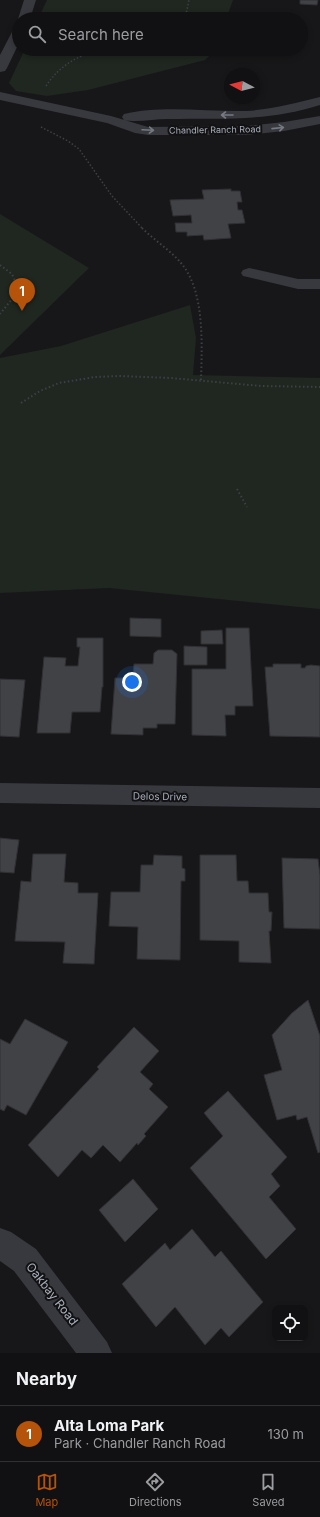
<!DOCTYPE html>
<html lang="en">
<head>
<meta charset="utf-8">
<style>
  :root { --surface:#111113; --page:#1a1a1c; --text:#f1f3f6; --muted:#9c9da0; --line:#303133; --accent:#b45309 }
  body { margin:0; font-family:Inter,sans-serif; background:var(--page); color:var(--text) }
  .controls { position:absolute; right:12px; bottom:12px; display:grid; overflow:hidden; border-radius:8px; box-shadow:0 2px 6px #0003 }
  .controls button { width:36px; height:36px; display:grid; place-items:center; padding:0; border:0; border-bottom:1px solid var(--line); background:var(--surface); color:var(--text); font:20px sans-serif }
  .compass { position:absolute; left:224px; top:68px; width:36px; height:36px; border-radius:50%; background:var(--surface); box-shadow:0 2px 6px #0003; rotate:277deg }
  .you { position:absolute; left:132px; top:682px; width:14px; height:14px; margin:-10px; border:3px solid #fff; border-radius:50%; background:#1a73e8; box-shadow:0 0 0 6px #1a73e833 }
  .badge { display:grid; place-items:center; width:26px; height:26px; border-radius:50%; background:var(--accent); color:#fff; font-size:13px; font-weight:700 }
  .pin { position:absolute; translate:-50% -33px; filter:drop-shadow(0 1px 2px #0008) }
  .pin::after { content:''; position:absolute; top:21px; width:14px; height:12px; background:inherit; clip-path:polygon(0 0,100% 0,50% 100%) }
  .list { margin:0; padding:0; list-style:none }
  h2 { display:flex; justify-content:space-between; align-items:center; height:52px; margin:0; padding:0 16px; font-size:17px }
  h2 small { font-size:13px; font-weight:400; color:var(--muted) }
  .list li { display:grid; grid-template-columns:26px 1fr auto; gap:12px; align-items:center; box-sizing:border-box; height:56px; padding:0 16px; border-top:1px solid var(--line) }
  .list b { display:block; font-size:15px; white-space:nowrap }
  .list p { margin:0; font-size:13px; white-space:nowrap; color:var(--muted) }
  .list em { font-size:13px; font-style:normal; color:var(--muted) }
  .icon { flex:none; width:22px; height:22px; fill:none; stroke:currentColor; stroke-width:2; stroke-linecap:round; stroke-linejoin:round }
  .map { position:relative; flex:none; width:320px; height:1353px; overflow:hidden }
  .search { position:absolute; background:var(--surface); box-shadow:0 2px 6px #0003; left:12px; right:12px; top:12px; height:44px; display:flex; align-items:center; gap:10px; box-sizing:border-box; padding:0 14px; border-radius:22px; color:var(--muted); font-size:15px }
  .sheet { height:108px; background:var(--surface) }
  nav { display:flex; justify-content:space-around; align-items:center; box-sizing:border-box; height:56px; border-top:1px solid var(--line); background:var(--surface); font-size:11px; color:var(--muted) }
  nav a { display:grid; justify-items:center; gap:2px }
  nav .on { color:var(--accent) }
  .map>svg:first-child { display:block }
</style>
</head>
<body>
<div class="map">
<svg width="320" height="1353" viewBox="0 0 320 1353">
  <rect width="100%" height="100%" fill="#171719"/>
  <!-- green -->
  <path fill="#1f2720" d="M47 0H233L226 19H38Z
    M25 49H214L212 53 205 60 88 90 47 96 16 91 9 83Z
    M0 214 89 268 0 355Z
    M190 305 196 338 193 375 320 378V609L109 588 0 593V358L61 346Z"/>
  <!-- building -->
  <path fill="#414246" stroke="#313135" d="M300 0H318L317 5 300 4Z
    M231 189V191H240L242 202H237L238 210H242L245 223 228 224 231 238 204 240 203 235 187 236V232H176L175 223H192L191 215 173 216 170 200 204 199 202 190Z
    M130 618 161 619V637L130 636Z
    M226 628H249L253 706H235V715H225L226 736 192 735V669H226Z
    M222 630 223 644H201V631Z
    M77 638H103V687H102L100 712H72L70 733H37L44 657 66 658 65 666H78L80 647H77Z
    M184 646 207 647V665H184Z
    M158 650H172L177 654 175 724H157V728H143V735L111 734 115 678H133L134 664H153L154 653Z
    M273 664H301V668H305L306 666 311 665 320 666V737L270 736 265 667H273Z
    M0 679 25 680 19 737 0 736Z
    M0 838 19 840 14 873 0 872Z
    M33 854H66L64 882 78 883V893H98L94 964 63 963 65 942 15 941 21 881 31 882Z
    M154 855 182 856V868L185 869V881H181L180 960 137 959 138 927 109 926 111 892H140L141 865H153Z
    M200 855H236L237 881H248L249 893H268L269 912H272L271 931H269L271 963 239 962V941L200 940Z
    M282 858 318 859 320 875V929L284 928Z
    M308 1000 320 1036V1152L318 1153 307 1117 297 1120 296 1115 277 1120 264 1075 282 1070 272 1035 292 1013Z
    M25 1019 68 1042 26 1115 7 1105 4 1111 0 1109V1039L10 1044Z
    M134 1027 159 1051 140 1072 153 1084 149 1089 168 1107 144 1134 146 1136 138 1145 137 1143 120 1162 103 1145 91 1158 82 1150 58 1177 28 1145 99 1069 97 1067Z
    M228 1091 287 1157 271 1174 280 1186 269 1197 296 1229 266 1259 190 1168 223 1136 204 1113Z
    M133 1179 158 1209 125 1242 99 1210Z
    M192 1229 215 1257 221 1251 263 1302 229 1337 221 1328 205 1345 175 1307 156 1327 122 1284 165 1243 170 1250Z"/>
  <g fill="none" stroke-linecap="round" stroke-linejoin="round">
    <!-- path-far1 -->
    <path stroke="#3e4045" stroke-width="1.5" stroke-dasharray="1.5 2" stroke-linecap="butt" d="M185 19 189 0
      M46 86C60 65 78 55 103 49
      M41 127 68 141 79 149 112 196 143 229"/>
    <!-- path -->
    <path stroke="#3e4045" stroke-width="2" stroke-dasharray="1.5 2.5" stroke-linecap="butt" d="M142 228C154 240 170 250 181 263 205 291 202 345 201 380
      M0 265 12 274 17 285 12 299 0 314
      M21 403 40 391 59 383 95 377 120 376 171 378 261 386 320 387
      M237 489 247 507"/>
    <!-- street -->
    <path fill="#38393e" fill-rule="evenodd" d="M24 0H36L30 19H19V21L18 19Z
      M19 26V43L7 68 5 71 0 72V55L13 30 15 27Z
      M0 92 111 116 148 127 247 126 284 122 320 116V124L284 131 247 135H148L135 133 107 123 0 100Z
      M320 97V105C267 122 221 118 167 119 154 119 137 123 124 120L122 117 124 114C162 105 208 112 247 111 273 109 296 103 320 97Z
      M249 268 298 279H320V289H298L243 276 241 273 243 270Z
      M0 783 320 788V808L0 803Z
      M0 1228 11 1232 36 1249 107 1342 112 1353H76L14 1271 0 1261Z"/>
  </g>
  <!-- one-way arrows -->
  <defs><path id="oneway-shaft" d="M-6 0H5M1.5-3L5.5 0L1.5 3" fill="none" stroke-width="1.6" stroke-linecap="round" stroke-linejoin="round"/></defs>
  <g stroke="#767982">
    <use href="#oneway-shaft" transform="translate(227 115) rotate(-180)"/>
    <use href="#oneway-shaft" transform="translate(278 128) rotate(-6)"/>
    <use href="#oneway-shaft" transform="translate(148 130) rotate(3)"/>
  </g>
  <g text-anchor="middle" stroke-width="4" stroke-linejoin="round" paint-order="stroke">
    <!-- far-street labels -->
    <g font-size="9" fill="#a9aeb9" stroke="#121214">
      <text transform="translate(215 130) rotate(-1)" y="3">Chandler Ranch Road</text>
    </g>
    <!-- street labels -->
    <g font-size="10" fill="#a9aeb9" stroke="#121214">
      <text transform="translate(160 796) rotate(1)" y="4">Delos Drive</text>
    </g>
    <!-- near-street labels -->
    <g font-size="12" fill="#a9aeb9" stroke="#121214">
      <text transform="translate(52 1294) rotate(52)" y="4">Oakbay Road</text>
    </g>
  </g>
</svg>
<div class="controls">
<button><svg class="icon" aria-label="locate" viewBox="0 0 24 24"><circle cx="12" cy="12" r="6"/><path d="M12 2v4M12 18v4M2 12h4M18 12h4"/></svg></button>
</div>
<svg class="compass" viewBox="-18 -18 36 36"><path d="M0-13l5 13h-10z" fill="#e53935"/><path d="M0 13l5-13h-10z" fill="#9c9da0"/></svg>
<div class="you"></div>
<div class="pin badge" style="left:22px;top:311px">1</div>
<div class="search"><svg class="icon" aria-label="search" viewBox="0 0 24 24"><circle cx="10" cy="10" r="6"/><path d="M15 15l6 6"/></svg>Search here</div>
</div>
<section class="sheet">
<h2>Nearby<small></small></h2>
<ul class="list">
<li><span class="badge">1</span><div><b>Alta Loma Park</b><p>Park · Chandler Ranch Road</p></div><em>130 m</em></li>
</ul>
</section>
<nav>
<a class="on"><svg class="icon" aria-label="map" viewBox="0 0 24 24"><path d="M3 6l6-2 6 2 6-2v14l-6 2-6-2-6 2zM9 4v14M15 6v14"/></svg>Map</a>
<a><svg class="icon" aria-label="directions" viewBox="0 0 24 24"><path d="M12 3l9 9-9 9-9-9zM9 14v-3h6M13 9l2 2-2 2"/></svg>Directions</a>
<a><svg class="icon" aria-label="saved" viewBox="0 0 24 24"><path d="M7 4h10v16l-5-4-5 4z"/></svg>Saved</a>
</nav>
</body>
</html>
